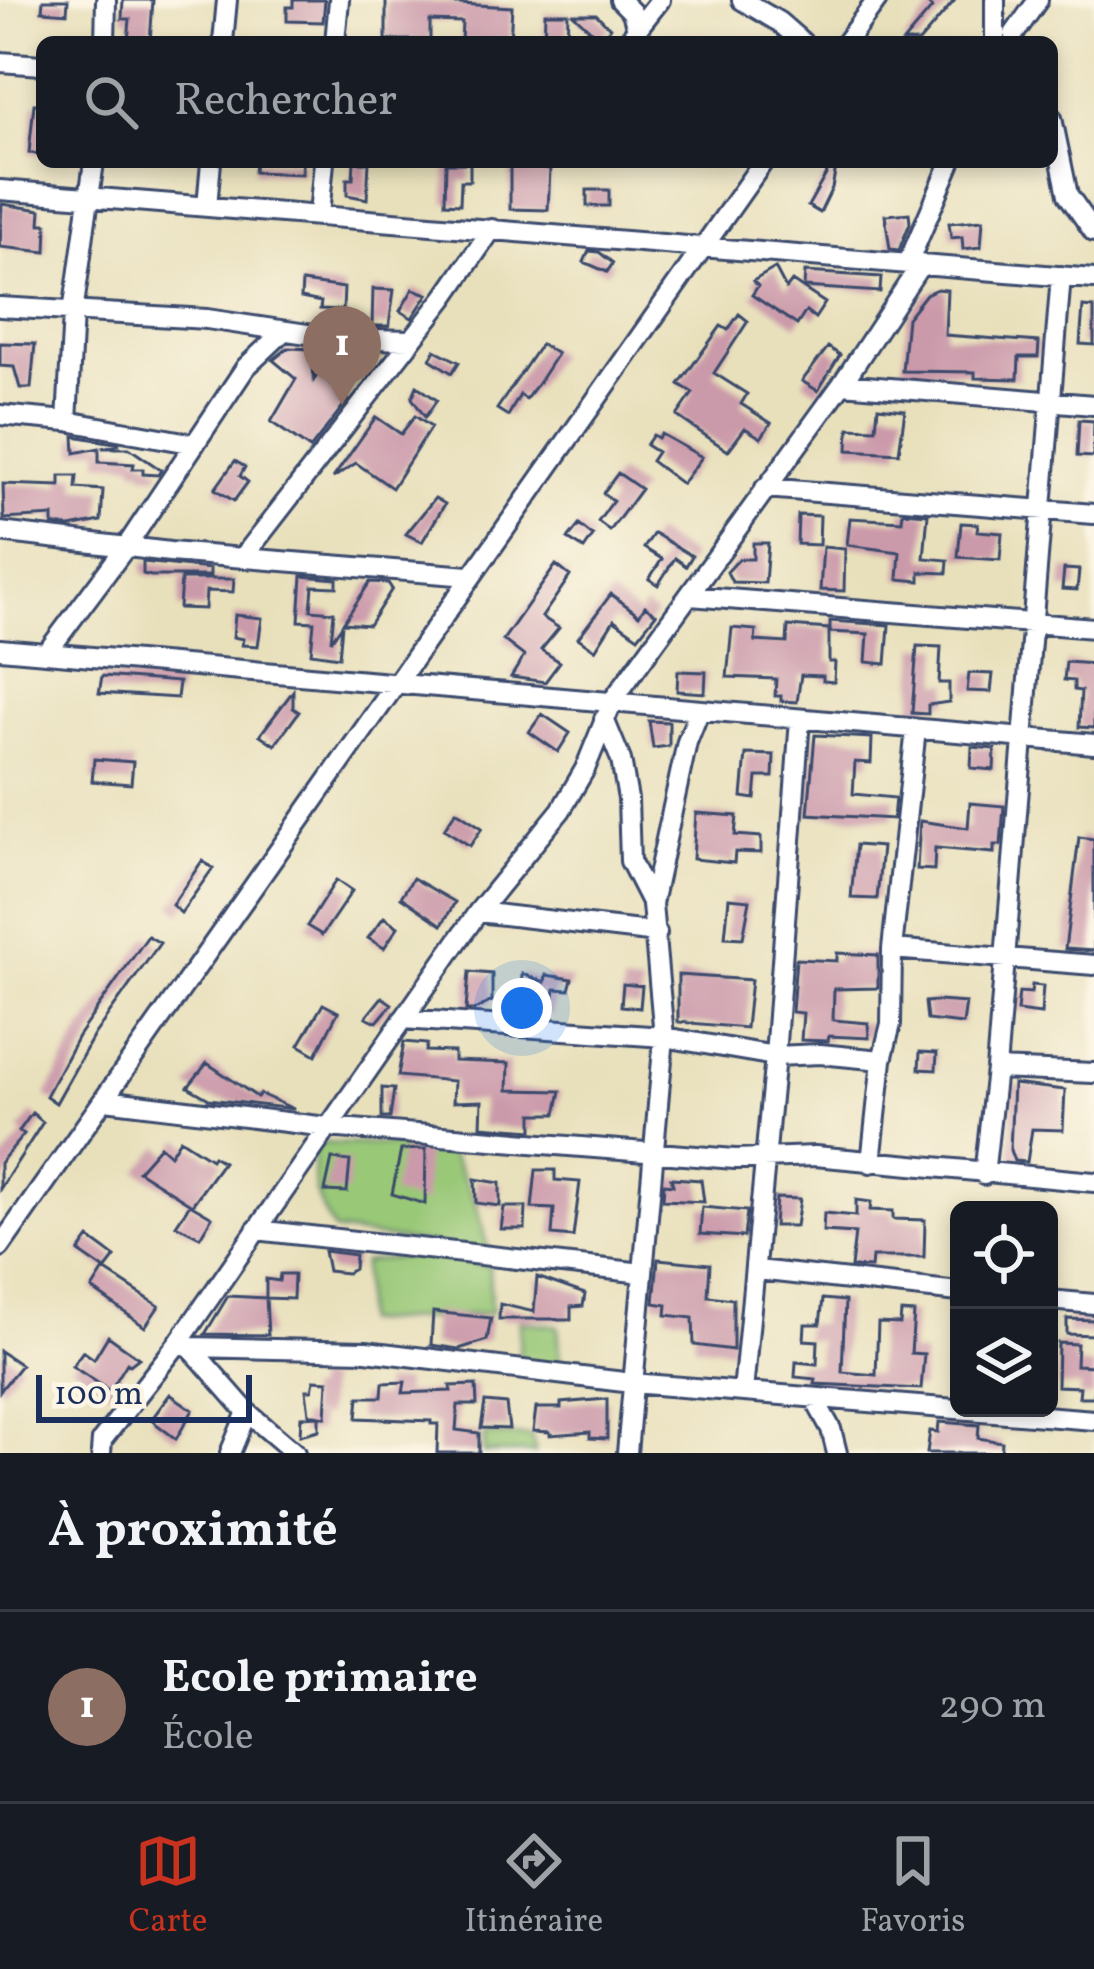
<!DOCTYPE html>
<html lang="fr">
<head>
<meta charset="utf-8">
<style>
  :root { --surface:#171b24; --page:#20242c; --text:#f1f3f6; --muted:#9ea1a6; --line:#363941; --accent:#c8321e }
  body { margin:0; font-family:Vollkorn,serif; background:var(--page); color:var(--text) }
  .controls { position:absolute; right:36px; bottom:36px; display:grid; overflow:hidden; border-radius:18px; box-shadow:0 6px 18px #0003 }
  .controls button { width:108px; height:108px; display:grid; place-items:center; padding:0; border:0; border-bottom:3px solid var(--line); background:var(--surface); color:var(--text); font:60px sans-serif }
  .scale { position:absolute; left:36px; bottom:30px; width:216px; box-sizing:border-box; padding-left:12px; border:6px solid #1b2f5e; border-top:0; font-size:33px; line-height:42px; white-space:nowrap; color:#1b2f5e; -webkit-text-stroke:9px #fcf5e5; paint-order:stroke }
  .you { position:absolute; left:522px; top:1008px; width:42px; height:42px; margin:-30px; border:9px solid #fff; border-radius:50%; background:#1a73e8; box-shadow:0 0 0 18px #1a73e833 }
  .badge { display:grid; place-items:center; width:78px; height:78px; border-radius:50%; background:var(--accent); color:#fff; font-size:39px; font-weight:700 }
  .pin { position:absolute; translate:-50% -99px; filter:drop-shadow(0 3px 6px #0008) }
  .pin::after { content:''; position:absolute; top:63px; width:42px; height:36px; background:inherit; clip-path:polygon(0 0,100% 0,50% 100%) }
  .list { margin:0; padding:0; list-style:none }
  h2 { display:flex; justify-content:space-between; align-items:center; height:156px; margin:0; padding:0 48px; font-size:51px }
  h2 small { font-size:39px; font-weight:400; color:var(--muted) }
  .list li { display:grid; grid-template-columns:78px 1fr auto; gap:36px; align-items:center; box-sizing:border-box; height:192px; padding:0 48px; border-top:3px solid var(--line) }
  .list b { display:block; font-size:45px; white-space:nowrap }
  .list p { margin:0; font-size:39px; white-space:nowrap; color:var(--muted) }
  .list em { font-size:39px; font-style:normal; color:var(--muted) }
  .icon { flex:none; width:66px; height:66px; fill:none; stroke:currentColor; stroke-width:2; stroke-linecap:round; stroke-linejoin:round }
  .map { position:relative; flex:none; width:1094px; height:1453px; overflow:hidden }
  .search { position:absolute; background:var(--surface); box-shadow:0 6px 18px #0003; left:36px; right:36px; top:36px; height:132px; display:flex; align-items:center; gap:30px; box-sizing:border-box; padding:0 42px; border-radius:18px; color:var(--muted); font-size:45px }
  .sheet { height:348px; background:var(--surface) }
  nav { display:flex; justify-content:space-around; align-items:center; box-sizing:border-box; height:168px; border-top:3px solid var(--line); background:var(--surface); font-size:33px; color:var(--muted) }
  nav a { display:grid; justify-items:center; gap:6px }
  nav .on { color:var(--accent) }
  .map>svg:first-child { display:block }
</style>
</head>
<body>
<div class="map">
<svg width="1094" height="1453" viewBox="0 0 1094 1453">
  <rect width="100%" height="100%" fill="#fcf5e5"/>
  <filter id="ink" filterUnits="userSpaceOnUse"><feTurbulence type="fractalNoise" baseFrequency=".00833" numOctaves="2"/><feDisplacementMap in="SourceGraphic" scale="24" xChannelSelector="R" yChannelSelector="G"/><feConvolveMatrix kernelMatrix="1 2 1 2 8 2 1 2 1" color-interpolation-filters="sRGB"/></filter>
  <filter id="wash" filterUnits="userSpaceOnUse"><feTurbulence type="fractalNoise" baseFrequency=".004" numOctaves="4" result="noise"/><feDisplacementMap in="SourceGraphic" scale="48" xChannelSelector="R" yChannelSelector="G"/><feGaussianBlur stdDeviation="2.7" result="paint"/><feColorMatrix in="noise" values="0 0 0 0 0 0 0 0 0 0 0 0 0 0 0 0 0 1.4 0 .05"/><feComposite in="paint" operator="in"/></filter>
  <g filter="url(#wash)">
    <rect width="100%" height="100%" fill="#e8e0bb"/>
    <!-- green -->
    <path fill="#99c877" stroke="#5a7c6a" stroke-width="3" d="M316 1143 447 1146 476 1203 489 1252 334 1231C316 1201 309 1178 316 1143Z
      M424 1255 489 1266 491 1313 363 1323V1262Z
      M520 1321 558 1326 561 1367 519 1361Z
      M484 1435 531 1436 536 1453H484Z"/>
    <g id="blocks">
      <!-- building -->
      <path fill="#cb9aaa" d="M43 0H68L67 13 42 11Z
        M123 0H153L150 42H128L130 19H122Z
        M293 0H325L323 22 287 21V7H293Z
        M386 0 512 7 510 42H461L462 22 430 21V40H386Z
        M923 0H955L919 42H903L932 8Z
        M545 13H568L567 42H544Z
        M573 14H596L610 28 600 39Z
        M34 104H42V154L29 153Z
        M255 162H302V174L254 172Z
        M354 162H369L367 199 347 195V179H353Z
        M528 162H543V168L550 169 548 210 510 209V166L528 167Z
        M833 162H837L832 188 820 213 808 206Z
        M446 163H470V181H461L460 204 445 203Z
        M587 190H609V206H587Z
        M2 204 41 210 40 224H47L46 252 0 247Z
        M909 213 910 223 899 250 890 249 885 215Z
        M983 220 981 247 963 249 962 237 951 238 949 223Z
        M589 251 599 252 613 263 607 272 584 262Z
        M775 268 786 289 792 281 825 303 815 318 806 311 797 325 752 295 758 286 753 281Z
        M805 272 881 277 880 292 804 287Z
        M302 282 344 288 343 310 320 309 321 302 301 298Z
        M373 289 394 290 389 326H372Z
        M413 289 428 294 412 318 400 311Z
        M937 289 947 290 945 335 1039 342 1038 357H1019L1018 379 975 378V372L902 371 907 318 926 294Z
        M1083 307 1094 308V345L1080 344Z
        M739 314 748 321 714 373 747 394 741 404 771 423 761 438 745 428 728 451 677 416 693 393 679 384 721 326 728 330Z
        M0 343 35 344 31 388H20L14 367 0 366Z
        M541 344 557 354 537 385 526 399 520 395 508 416 497 409Z
        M828 347 840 355 818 391 802 381Z
        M288 348 312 349 314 380 327 360 339 366 328 381 348 400 310 449 271 422 296 379 273 360Z
        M435 350 459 362 452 373 430 359Z
        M417 386 437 400 425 417 412 398Z
        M878 407 905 410 899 453 848 450 849 428 876 429Z
        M415 416 431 427 392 488 356 463 333 478 376 417 401 434Z
        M1079 420 1094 421 1093 457 1077 456Z
        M661 434 702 457 682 484 651 461 657 452 646 445 653 435 658 438Z
        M74 436 120 444 102 448H129L161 470 158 475 143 474V469H133L134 464 99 462V448L75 453Z
        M235 461 245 467 240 476 248 482 234 501 215 489Z
        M618 473 641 489 610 531 598 522 613 501 603 493Z
        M60 476H77L76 488 103 490 101 521 70 527 53 525V516L4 519 3 484 60 486Z
        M435 498 445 504 422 542 406 534Z
        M903 512 928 514 924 558 948 560 947 573 920 572V581L898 579 900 552 847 545 850 518 902 521Z
        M798 515 820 516 819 545 797 544Z
        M961 523 978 524 977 531 1002 533 1000 560 958 557Z
        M579 525 593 536 584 549 568 539Z
        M654 533 692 556 686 566 675 558 658 585 649 579 662 559 644 548Z
        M753 543H768L765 583 732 582 727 572 739 559H753Z
        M823 547 845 549 844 591 820 590Z
        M143 562 210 569V576H151L143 574Z
        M556 565 570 576 542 617 559 628 541 650 560 662 545 682 511 677 524 656 503 640Z
        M1064 569 1079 570 1077 590 1062 589Z
        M302 576 337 579V587L313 586 311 610 334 612 331 641 342 625 339 657 311 653 314 622 299 621Z
        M181 579H234L233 592 206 591 205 609 179 608Z
        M370 582 388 583 392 589 369 625 343 623Z
        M611 594 639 615 645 606 656 614 638 637 614 620 595 650 578 638Z
        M235 615 262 618 258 646 242 645 243 639 233 637Z
        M830 621 889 625 886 664 866 662 868 634 830 632Z
        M788 626 829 629V662H835L834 682 823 681V676L801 675 797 702 781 701V696H775L776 679 727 677 732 628 756 630 755 641 787 643Z
        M917 646 941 647 939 683H949V702L928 705V714L912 713Z
        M1066 662 1094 664V728L1079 727 1081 691 1074 690V681L1064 680Z
        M678 671 706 672 705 693 677 691Z
        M969 673 993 674 991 692 967 691Z
        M102 676 179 682 177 698 99 693Z
        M293 691V708L299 712 275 745 260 735Z
        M542 714 570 733 558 752 529 732Z
        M649 721 669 722V746L653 748Z
        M815 735 872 738 871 763 855 762 853 794 895 798 893 819 808 814Z
        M972 747 995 749 994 770 971 768Z
        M746 754 774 755 773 777H757L755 799 742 797Z
        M94 759 133 762 131 784 92 781Z
        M970 803 1004 806 1001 845H994V853L935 848 934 870 917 869 920 821 968 828Z
        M456 811 482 828 470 846 444 829Z
        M696 813 737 816 735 835 761 837V853L735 852 734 863 693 859Z
        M1079 837 1094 839V951L1065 949Z
        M856 845 882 847 877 899 851 898Z
        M202 861 213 868 181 913 172 905Z
        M413 878 455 902 442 925 401 897Z
        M336 880 352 891 322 935 307 926Z
        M729 898 750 900 743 938 725 937Z
        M384 917 398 927 384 948 368 938Z
        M148 936 160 943 94 1035 56 1103 46 1096 78 1036Z
        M837 953 878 955V988L834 989 833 1020 868 1023 869 1038 829 1036 828 1041 801 1040 803 1013 792 1012 796 959 837 961Z
        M469 972 492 974V1001L474 1010H466Z
        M522 974 545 982 546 975 572 979 569 990 555 989 551 1016 543 1015 544 994 521 995Z
        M678 975 751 980 746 1028 678 1022Z
        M623 984 642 986 640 1008 621 1006Z
        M1032 985 1043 986 1041 1014 1017 1011 1019 992 1031 993Z
        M382 997 392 1004 377 1022 366 1017Z
        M938 1001 966 1003 963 1024 927 1020 925 1002Z
        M323 1004 338 1012 316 1055 299 1045Z
        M404 1042 427 1044 426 1051 454 1052V1061L509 1063 508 1090 561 1091 556 1114H533V1130L481 1126 482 1101 453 1102 454 1081 398 1076Z
        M920 1052 937 1053 936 1070 919 1069Z
        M207 1063 257 1097 260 1094 294 1109 209 1099 188 1087Z
        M1013 1084 1065 1090 1063 1130 1032 1129 1027 1162 1014 1161 1010 1150Z
        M382 1088 394 1089 390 1118H382Z
        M32 1113 43 1122 0 1189V1163L24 1134 19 1131Z
        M180 1139 211 1159 213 1156 223 1162 192 1205 138 1171 160 1146 170 1155Z
        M426 1149 425 1204 392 1194 401 1150Z
        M332 1159 350 1161 347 1192 325 1191Z
        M536 1170H555V1180L580 1182 573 1237 552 1235 554 1209 532 1208Z
        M671 1178 701 1180 704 1202 663 1200 664 1184 673 1185Z
        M475 1179 500 1183V1206L476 1203Z
        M776 1198 800 1199 796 1226H774Z
        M856 1200 871 1202 870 1210 893 1211V1219L925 1220 924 1257H872L871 1268 851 1267 855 1233 823 1231 824 1213 856 1216Z
        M190 1204 212 1217 200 1237 176 1225Z
        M504 1207H526L525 1229H501Z
        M702 1207 747 1211 744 1237 700 1234Z
        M89 1238 115 1257 105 1270 79 1252Z
        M324 1251 355 1255 354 1269 347 1273 328 1271Z
        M658 1259 710 1264 708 1296 733 1299V1350L694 1345 693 1318 666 1315 667 1305 654 1303Z
        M104 1270 159 1306 145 1327 92 1289Z
        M280 1274H294L293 1299 266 1298V1279L279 1281Z
        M537 1277 585 1294 583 1306 571 1307V1319H499L500 1304 534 1312Z
        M228 1296 266 1298 268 1335 205 1334Z
        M823 1299 845 1301 842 1372 876 1375 878 1323 900 1324 901 1312 914 1313 911 1353 924 1354 921 1389 815 1384 816 1379 795 1377 796 1362 817 1364 818 1341 804 1340 805 1324H820Z
        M433 1312 491 1318 487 1340 459 1349 431 1345Z
        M1067 1319 1094 1320V1335L1067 1334Z
        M108 1336 139 1358 130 1365 127 1363 110 1391 72 1366 83 1351 94 1359Z
        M1058 1343 1077 1344 1076 1365 1094 1366V1397H1079L1080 1387 1057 1386Z
        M0 1351 21 1365 0 1391Z
        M314 1380 328 1381 326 1417 309 1414 306 1390H312Z
        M405 1382 403 1393 451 1391 450 1386 476 1385 477 1405H458L456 1430 479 1433V1453H437L438 1424H431V1421L357 1418 359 1397H382L383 1383Z
        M170 1394 193 1410 176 1439 151 1420Z
        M607 1399V1439L590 1438V1432L550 1435V1432L533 1431 536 1408H561V1403Z
        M485 1402 506 1404 509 1429 481 1428Z
        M319 1416V1430L300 1435 301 1417Z
        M939 1422 979 1425 978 1438 1002 1442 1001 1453H927L930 1431 938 1432Z"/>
    </g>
  </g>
  <g filter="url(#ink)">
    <use href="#blocks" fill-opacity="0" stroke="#3a4a6c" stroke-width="3"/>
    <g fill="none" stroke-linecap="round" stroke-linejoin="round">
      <!-- minor casing -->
      <g stroke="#3a4a6c" stroke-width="24">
        <path id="minor" d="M620 0 632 12 637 29
          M742 0 779 22 802 42
          M1014 34 1038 0
          M105 42 106 0
          M223 42 227 0
          M335 42 339 0
          M627 42 660 0
          M846 42 877 0
          M995 42V0
          M0 62 42 65
          M1052 118 1068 195 1094 232
          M0 190 1094 279
          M207 206 211 162
          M319 215 324 162
          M908 263 951 162
          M0 307 207 319 334 338 410 340
          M842 384 1094 405
          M0 415 67 421 73 313 94 162
          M67 421 195 444
          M765 488 1094 514
          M0 532 170 552 469 576
          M244 556 445 297 492 229
          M690 596 1094 628
          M0 649 1094 744
          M48 651 128 544 246 367 284 331
          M604 719 621 760 628 799 630 861 652 904
          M478 912 657 933
          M892 949 1094 965
          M403 1019 664 1037 775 1056 820 1054 882 1060
          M996 1069 1094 1073
          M105 1100 327 1127 735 1159 815 1156 1094 1182
          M871 1163 882 1060 891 1024 892 949 916 729
          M984 1175 996 1069 1061 276
          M256 1230 643 1273
          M0 1247 763 162
          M757 1270 959 1292
          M1049 1300 1094 1304
          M179 1342 190 1347 366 1351 632 1383 1094 1420
          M190 1347 247 1412 295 1453
          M743 1392 775 1056 800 719
          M815 1400 831 1429 837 1453
          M101 1453 102 1440 179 1342 478 912 561 810 585 769 613 700 842 384 921 264
          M230 1453 247 1412
          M627 1453 664 1037 652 904 687 742 699 712"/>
      </g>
      <!-- minor -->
      <use href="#minor" stroke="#fff" stroke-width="18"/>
    </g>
  </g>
</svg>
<div class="controls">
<button><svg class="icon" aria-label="locate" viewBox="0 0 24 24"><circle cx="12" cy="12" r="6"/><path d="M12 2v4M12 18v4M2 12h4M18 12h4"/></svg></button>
<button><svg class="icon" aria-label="layers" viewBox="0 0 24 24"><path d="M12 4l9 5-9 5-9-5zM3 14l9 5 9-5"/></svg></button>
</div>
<div class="scale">100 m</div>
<div class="you"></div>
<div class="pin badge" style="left:342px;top:405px;background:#8d6e63">1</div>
<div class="search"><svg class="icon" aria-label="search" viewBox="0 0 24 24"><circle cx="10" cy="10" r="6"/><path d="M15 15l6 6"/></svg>Rechercher</div>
</div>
<section class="sheet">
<h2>À proximité<small></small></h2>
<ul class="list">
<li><span class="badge" style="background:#8d6e63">1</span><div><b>Ecole primaire</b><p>École</p></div><em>290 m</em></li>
</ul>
</section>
<nav>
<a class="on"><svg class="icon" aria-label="map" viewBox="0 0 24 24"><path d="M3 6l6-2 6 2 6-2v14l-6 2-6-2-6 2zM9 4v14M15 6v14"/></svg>Carte</a>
<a><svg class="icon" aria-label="directions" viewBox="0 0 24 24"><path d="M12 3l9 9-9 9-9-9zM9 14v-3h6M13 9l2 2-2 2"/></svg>Itinéraire</a>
<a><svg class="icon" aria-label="saved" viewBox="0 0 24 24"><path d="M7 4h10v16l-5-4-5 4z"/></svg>Favoris</a>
</nav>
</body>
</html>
